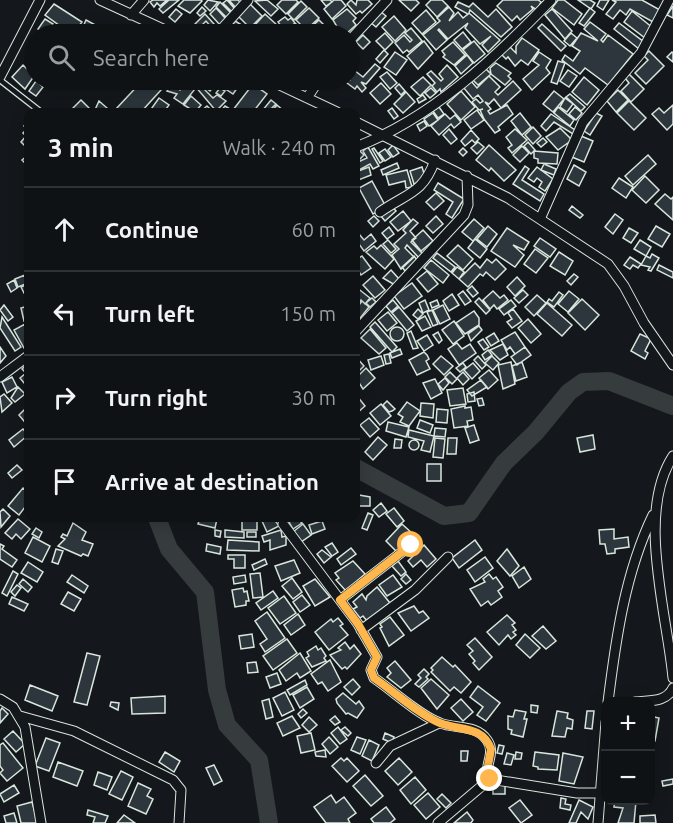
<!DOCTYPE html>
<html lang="en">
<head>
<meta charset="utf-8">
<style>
  :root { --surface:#0f1215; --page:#181b1e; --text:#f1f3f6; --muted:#9b9ea0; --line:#2f3234 }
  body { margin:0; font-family:Ubuntu,sans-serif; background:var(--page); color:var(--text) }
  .controls { position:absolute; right:18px; bottom:18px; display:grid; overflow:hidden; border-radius:12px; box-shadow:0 3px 15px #0003 }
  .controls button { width:54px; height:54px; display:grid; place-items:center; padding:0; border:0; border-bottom:2px solid var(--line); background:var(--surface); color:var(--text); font:30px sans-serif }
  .stop { position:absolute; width:18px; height:18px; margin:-14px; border:4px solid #ffb74d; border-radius:50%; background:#fff }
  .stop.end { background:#ffb74d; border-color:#fff; box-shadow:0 2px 6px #0008 }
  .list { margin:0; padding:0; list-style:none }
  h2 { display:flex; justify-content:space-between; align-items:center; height:78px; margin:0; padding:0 24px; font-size:26px }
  h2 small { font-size:20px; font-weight:400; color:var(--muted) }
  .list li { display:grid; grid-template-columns:39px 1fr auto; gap:18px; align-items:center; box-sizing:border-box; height:84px; padding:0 24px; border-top:2px solid var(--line) }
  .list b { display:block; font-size:22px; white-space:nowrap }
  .list em { font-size:20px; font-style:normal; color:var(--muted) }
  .icon { flex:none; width:33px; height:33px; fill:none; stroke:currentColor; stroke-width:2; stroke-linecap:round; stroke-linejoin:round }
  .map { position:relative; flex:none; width:673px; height:823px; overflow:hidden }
  .search { position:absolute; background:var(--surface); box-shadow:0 3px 15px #0003; left:24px; top:24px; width:336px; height:66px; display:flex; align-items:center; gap:15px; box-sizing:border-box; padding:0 21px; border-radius:33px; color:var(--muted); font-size:22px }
  .panel { position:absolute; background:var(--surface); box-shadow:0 3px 15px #0003; left:24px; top:108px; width:336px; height:414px; border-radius:12px }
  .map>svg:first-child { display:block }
</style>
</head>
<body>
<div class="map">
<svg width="673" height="823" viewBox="0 0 673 823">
  <rect width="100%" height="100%" fill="#14181c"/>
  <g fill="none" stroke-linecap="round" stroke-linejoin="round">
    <!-- river -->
    <path stroke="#363b3e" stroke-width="18" d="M356 468 444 516 469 513 504 463 536 432 569 392 583 382 609 381 673 406
      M157 518 169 549 205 592 217 690 227 725 259 760 269 823"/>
  </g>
  <!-- building -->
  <path fill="#2c363c" stroke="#d8e6dc" stroke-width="1.5" d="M153 0H167L160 6 157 3 154 7 150 2Z
    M169 0H179L163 13 159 9Z
    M184 0H201L202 1 190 13 178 6Z
    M208 0 218 2 210 11 204 5Z
    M227 0 235 9 232 12 223 3Z
    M229 0H238L241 3 236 8Z
    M267 0 278 9 271 16 255 1Z
    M282 0H296L298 2 286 14 277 5Z
    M321 0H330L332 2 326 6Z
    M334 0H341L346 6 332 19 324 9Z
    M351 0 356 5 357 0H368L372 4 362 13 360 11 356 14 347 4Z
    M399 0H416L419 3 411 11Z
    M431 0H442L448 6 437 17 426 5Z
    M503 0H538L541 2 537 10 531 6 533 9 520 20 517 16 512 21 497 6Z
    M558 0H564L582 14 574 25 552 8Z
    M578 0H590L595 3 591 9Z
    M600 0H609L603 10 597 6Z
    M612 0H642L660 10 653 22 630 9 626 15 620 10 613 19 606 14 616 2Z
    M301 1 307 7 294 20 288 14Z
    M220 2 232 14 227 18 216 7Z
    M458 2 469 7 473 3 488 17 496 9 512 27 501 37 470 10 469 13 500 40 488 52 482 45 491 36 480 44 465 28 468 23 448 39 439 29 438 30 447 40 436 50 423 35 440 21 437 18 449 7 454 13 449 21 458 12 463 18 468 14 455 7Z
    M249 3 262 16 250 28 237 15Z
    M54 4 82 22 73 34H54L60 26 45 15Z
    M673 6V18L667 15Z
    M202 7 206 11 200 16 197 13Z
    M216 8 226 19 220 25 210 14Z
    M309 8 319 18 306 30 296 20Z
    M590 8 595 12 584 26 579 23Z
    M176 9 182 14 175 22 169 17Z
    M347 9 356 18 353 21 356 25 346 34 342 30 340 32 333 20Z
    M552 9 572 31 565 39 545 15Z
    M426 10 436 22 422 34 412 23Z
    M380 11 386 16 376 27 370 22Z
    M632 11 653 28 645 38 624 22Z
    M205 14 214 24 211 27 206 21 198 29 194 25Z
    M265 14 278 26 270 34H259L252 28Z
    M394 16 406 30 395 41 382 27Z
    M285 17 288 20 291 18 295 23 285 31 278 22Z
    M45 19 53 24 46 34 38 29Z
    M86 20 101 28 97 34 82 29Z
    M319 20 331 32 328 34H308L306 32Z
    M235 21 245 27 241 34H228Z
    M590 22 606 34 601 40 603 42 608 35 633 54 608 85 585 68 580 74 562 60 565 55 573 61 580 51 572 46 581 33 598 41 584 29Z
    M619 23 644 42 639 49 614 29Z
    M296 24 303 33 289 34 286 31Z
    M542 24 566 46 561 51 538 28Z
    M110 27 120 33 119 34H106Z
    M279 27 286 34H272Z
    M411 28 422 41 409 52 407 50 403 53 395 43 404 35 410 42 412 40 405 33Z
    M463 32 471 42 462 49 454 40Z
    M385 33 393 42 385 50 376 41Z
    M571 33 577 38 570 46 564 41Z
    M363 35 370 42 363 49 356 42Z
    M522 38 539 50 528 65 521 60 515 66 508 57 506 59 501 54 509 46 516 53V46Z
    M424 41 433 53 418 69 407 56Z
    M474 41 485 54 474 63 463 50Z
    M453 42 465 55 454 65 443 57 445 55 442 51Z
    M384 50 388 54 380 63 376 59Z
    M649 51 664 66 646 84 635 73 648 60 644 56Z
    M395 52 407 60 396 75 384 67Z
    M539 52 551 60 546 68 550 73 532 90 523 79 539 65 533 61Z
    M672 52 673 53V62L667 57Z
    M467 55 473 63 461 74 455 66Z
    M558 61 565 63 557 84 551 82Z
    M496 63 511 73 508 76 511 79 505 85 491 74 490 68Z
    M375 64 380 68 366 84 361 82 366 88 362 92 357 86 355 89 343 80H350V67L363 77Z
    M23 65 34 76 25 89 12 77Z
    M447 65 458 77 441 92 440 89 437 92 432 86 435 83 427 74 431 71 441 81 443 79 439 74Z
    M485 68 491 74 478 85 472 79Z
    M568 70 577 76 569 87 560 81Z
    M387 72 397 83 390 89 380 77Z
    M629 74 644 89 631 102 621 91 629 83 625 78Z
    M489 76 500 87 495 92 498 95 513 81 521 90 501 108 494 99 489 104 485 102 491 109 488 111 490 114 507 105 513 114 498 127 500 130 495 133 484 119 480 110 483 109 479 110 472 102 476 99 480 103 483 101 478 95 473 99 463 87 471 81 477 88Z
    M423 77 431 85 420 96 411 87Z
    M584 77 599 90 587 105 572 92Z
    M95 80H106L100 86 94 81Z
    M143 80H150L161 90 141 112H117L115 110Z
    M161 80H174L168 88 159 83Z
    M202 80H219L210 91 199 83Z
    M221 80H243L233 94 218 84Z
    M36 81 43 87 36 96 29 91Z
    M173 82 180 90 186 82 195 89 183 104 174 98 177 94 167 91Z
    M198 83 213 98 217 95 226 101 216 111 195 86Z
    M381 83 391 94 380 104 370 93Z
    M253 84 267 94 253 112H235L233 110Z
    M399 84 405 91 401 95 395 88Z
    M220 88 225 91 221 96 216 93Z
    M431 88 436 93 430 98 425 93Z
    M618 90 628 100 616 112 607 101Z
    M461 91 475 107 461 120 447 104Z
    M554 91 564 99 553 112 543 104Z
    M406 92 415 102 403 113 394 104Z
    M570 94 585 107 581 111 566 97Z
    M423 95 426 99 419 103 417 99Z
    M191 96 201 105 195 112 184 105Z
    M159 98 169 105 164 112H149Z
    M565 98 573 104 567 112 560 107Z
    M81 100 93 112H69Z
    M271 100 276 104 271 109 272 111 277 105 285 112 262 111Z
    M99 101 107 108 104 112H94Z
    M629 101 646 118 634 130 617 113Z
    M673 105V124L667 130 652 114 659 108 664 113Z
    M207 106 213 112H200Z
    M225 106 233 111 232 112H220Z
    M439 107 444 114 438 118 433 111Z
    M558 107 574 120 570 126 554 113Z
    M575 107 582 113 576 120 569 114Z
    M392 108 398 116 394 119 388 111Z
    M477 110 484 120 471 129 464 120Z
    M433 113 438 120 429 126 424 119Z
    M520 113 531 127 522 135 511 121Z
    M596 113 602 116 590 135 584 131Z
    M445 114 450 119 455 115 461 122 454 128 451 124 439 135 431 126Z
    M551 114 575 130 573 134 554 122 546 131 541 126Z
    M28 121V145L26 147 21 142 26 136 23 133 27 129 24 126Z
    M424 121 427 126 420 131 417 125Z
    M533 127 541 136 533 144 525 135Z
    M560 128 572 140 558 150 546 137Z
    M449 129 457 139 451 144 443 135Z
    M515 129 527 140 512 153 508 148 512 145 506 137Z
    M471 130 479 139 475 143 472 140 465 146 461 141Z
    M581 136 593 141 584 162 572 157Z
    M543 138 547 142 541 147 537 143Z
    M478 142 484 147 477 154 471 148Z
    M528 142 535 150 531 154 524 146Z
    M393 145 399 153 393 157 388 150Z
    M489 145 516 170 504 181 491 168 489 171 476 160Z
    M522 146 529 153 520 162 513 155Z
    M368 147 379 166 373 169 370 164 359 170 356 163 367 158 363 151Z
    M374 148 383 161 380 163 372 149Z
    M463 148 467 152 463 156 459 152Z
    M358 149 364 155 356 163V152Z
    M385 149 391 157 385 161 379 153Z
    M534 151 558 153 557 164 538 163V159L534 158Z
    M28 155V166L22 160Z
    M648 155 656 164 633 185 625 176Z
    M397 163 399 168 383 175 381 170Z
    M544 164 556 169 554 175 541 170Z
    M574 165 586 172 579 186 567 179Z
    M525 166 529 169 522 180 544 194 540 201 513 184Z
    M369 167 371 175 356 181V172Z
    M422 167 426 180 414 184 410 171Z
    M537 167 553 179 545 191 539 187 542 182 537 178 534 182 528 178Z
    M407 170 412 187 406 188 405 181 389 185 386 175Z
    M645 176 659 190 646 203 632 190Z
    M619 178 633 187 626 198 612 188Z
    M372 181 386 207 373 214 359 188Z
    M438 183 464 199 452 218 446 214 453 202 434 190Z
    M436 193 444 201 434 210 426 202Z
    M665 194 671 199 673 197V220L655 204Z
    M391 205 396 211 385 221 380 215Z
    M572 206 583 215 580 218 569 210Z
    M403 211 411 221 398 231 390 222Z
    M615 214 623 220 613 234 605 227Z
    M374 216 379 221 373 227 368 221Z
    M436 216 443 224 433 233 426 226Z
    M413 219 418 223 410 231 416 238 411 242 424 255 420 259 407 245 405 248 414 257 401 269 392 255 399 249 394 244 406 233 403 230Z
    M474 219 484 228 473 241 462 232Z
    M488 226 497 234 487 247 477 239Z
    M656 226 670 234 662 247 648 239Z
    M389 227 394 234 387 239 382 233Z
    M507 228 529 242 524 250 513 245 524 255 515 267 491 251Z
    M629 228 638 233 631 243 623 238Z
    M423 230 433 241 421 251 412 240Z
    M359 234 364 240 371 234 376 241 364 251 356 240Z
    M540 238 556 249 550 257 534 246Z
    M475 239 487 249 480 258 468 248Z
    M388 240 396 249 391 253 383 244Z
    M640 240 651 247 646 256 634 249Z
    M381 245 394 259 385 269 366 252 374 246 377 249Z
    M458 245 473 259 463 270 447 256Z
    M535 249 548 258 536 273 524 264Z
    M559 252 573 261 565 275 550 266Z
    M437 253 455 267 451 272 433 258Z
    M652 254 659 258 651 271 648 270 650 267 641 265 646 256 650 258Z
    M362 256 371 268 361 275 356 267V260Z
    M414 256 417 260 405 271 402 267Z
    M630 257 641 264 638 268 633 265 630 269 624 265Z
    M487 259 492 263 496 259 506 269 495 280 486 272 483 276 480 274 468 287 459 279 475 263 480 268Z
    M431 260 449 275 443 283 424 268Z
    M659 265 673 272V278L657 270Z
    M457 267 464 272 459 279 452 273Z
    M391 270 400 280 395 285 383 278Z
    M427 271 438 284 428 292 417 279Z
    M574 274 578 277 571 285 567 281Z
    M25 275 28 283 18 287 15 279Z
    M373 276 385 290 375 298 363 285Z
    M517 277 525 286 515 296 507 287Z
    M14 280 17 288 11 292 7 284Z
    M412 283 422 296 404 309 394 296Z
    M28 284V291L24 293 21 287Z
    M472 286 478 293 473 297 467 290Z
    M356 287 370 298 365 304 361 300 359 304 356 301Z
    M523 290 528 295 519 303 514 298Z
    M463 291 471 301 465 305 458 295Z
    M493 291 500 298 504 295 508 300 497 309 494 305 490 309 483 300Z
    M569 291 579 299 568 312 558 304Z
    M559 292 563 295 554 307 547 302 549 299 552 301Z
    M452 294 459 305 449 311 443 301Z
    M537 295 546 303 534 316 525 307Z
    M372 298 376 302 370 307 366 303Z
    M479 298 490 310 486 314 475 302Z
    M582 299 599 315 585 330 568 313Z
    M393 300 398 306 391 312 386 306Z
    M425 300 429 310 423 313 419 303Z
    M437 300 439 305 432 308 430 303Z
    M511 300 516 306 504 315 499 309Z
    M362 301 369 307 357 322 356 309Z
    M547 303 572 325 562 336 537 314Z
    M4 305 13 317 8 321 0 310Z
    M443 305 450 319 440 324 433 310Z
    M28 306V320L24 321 21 308Z
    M399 307 414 325 407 331 392 313Z
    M418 309 423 314 418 319 413 315Z
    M513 309 522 321 512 328 507 322 512 319 508 313Z
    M432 310 438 324 433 326 427 312Z
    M474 311 479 318V325L465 334 456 323Z
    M388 312 397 323 387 331 378 320Z
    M425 316 431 327 422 331 416 321Z
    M2 317 21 347 15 351 0 328Z
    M528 319 541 334 531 343 518 328Z
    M454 321 464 336 453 344 442 330Z
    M375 322 397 347 392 352 370 327Z
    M25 324 28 330V346L24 348 14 330Z
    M479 326 482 330 471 341 468 334Z
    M390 334a7 7 0 1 1 14 0a7 7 0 1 1-14 0Z
    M370 329 386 348 379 354 361 338Z
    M411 331 418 348 413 349 407 333Z
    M438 332 442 340 439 343 433 335Z
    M515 332 525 347 515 354 510 347 507 350 501 340Z
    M494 333 499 341 491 346 486 338Z
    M640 334 651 339 645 351 648 353 645 359 631 351Z
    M427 335 433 345 424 351 417 341Z
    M483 339 489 347 484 350 478 342Z
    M457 343 462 349 470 344 476 353 459 365 448 349Z
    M503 344 508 355 500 360 490 350Z
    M0 347 6 356 0 363Z
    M525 347 531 355 517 365 511 357Z
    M400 349 402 354 392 358 390 353Z
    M488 350 492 355 485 360 482 355Z
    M424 352 427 355 429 359 426 361 430 369 417 375 409 360Z
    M389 354 391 363 386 364 384 355Z
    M381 356 384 365 371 370 368 360Z
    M441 356 453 366 444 375 433 364Z
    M478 356 486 365 482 369 474 360Z
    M492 356 499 363 493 370 485 363Z
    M356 357 364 366 356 374Z
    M511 362 515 384 503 389 498 365Z
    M522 362 527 377 516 381 512 366Z
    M463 363 466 367 460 372 456 368Z
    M473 363 480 371 472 379 464 370Z
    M27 364 28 379 24 383 20 378 26 373 22 369Z
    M366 368 375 378 363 389 356 378Z
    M489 370 498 380 488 389 479 378Z
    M450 372 457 379 452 384 445 377Z
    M463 372 469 379 463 385 457 378Z
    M12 377 17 387 7 393 2 382Z
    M445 378 449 383 443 390 438 384Z
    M435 379 442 393 431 399 423 383Z
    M481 380 487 387 472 396 467 390Z
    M18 387 25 394 15 402 11 398Z
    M463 388 466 404 450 406 447 390Z
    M474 392 475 401 468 402 467 394Z
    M4 394 12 403 2 412 0 397Z
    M357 396 365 406 356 414V397Z
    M482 398 484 405 479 406 477 399Z
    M387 401 395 409 392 411 389 412 383 405Z
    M407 402 420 411 409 426 400 422 403 417 398 414Z
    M421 403 434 404 433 418 420 416Z
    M381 404 391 416 380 425 370 413Z
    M465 406V408L471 407 473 420 467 421 468 426 454 428 451 409Z
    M437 409 448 410 447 423 436 422Z
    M24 410 28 414V426L19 415Z
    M369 418 379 429 370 437 360 425Z
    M420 420 433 425 430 433 417 428Z
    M388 422 409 427 406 437 386 431Z
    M474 425 479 440 470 443 465 428Z
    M435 428 446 429 445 437 434 436Z
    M23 429 28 435 14 447 9 440Z
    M409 430 434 436 430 452 421 450 424 441 408 437Z
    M593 435 595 449 580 452 577 438Z
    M378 437 387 445 373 460 365 452Z
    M435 438 445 439 443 458 433 457Z
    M448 438H457L456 454H447Z
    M395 439 402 440 401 448H394Z
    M409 445a5 5 0 1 1 10 0a5 5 0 1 1-10 0Z
    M427 464H441V481H427Z
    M17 465 22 470 12 478 8 473Z
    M23 488 28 493V503L19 515 8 506Z
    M359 495 370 497V506H356V498H359Z
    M381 503 387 511 379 517 373 510Z
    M394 508 404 521 397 527 386 514Z
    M3 509 10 516 1 527 0 512Z
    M368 513 373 515 367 530 362 528Z
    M200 518 217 519 215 528 198 524Z
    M242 518H257V530H242Z
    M269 518 280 519 276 522 279 526 267 532 262 521Z
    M296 518 302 523 293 529 289 522Z
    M18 519 30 529 21 539 16 534 12 539 5 533Z
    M322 521 325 529 312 534 309 525Z
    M73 523 86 532 82 540 93 544 88 556 83 554 81 556 58 546 65 539 61 537 63 534 67 536Z
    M303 524 311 535 301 542 293 532Z
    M402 524 413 534 398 553 386 541Z
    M36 528 42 532 39 538 32 534Z
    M614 529V539L628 537 629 547 615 549V553L607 554 605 544H600L599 530Z
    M215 530 221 531 220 537 215 536Z
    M225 530 244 532V538L225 537Z
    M281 530 282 537 286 536V545L270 550V540L264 542 262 536Z
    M247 532H256V537H247Z
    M33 537 50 546 42 562 25 553Z
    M228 540 259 542V551L227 550Z
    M475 540 482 550 459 568 452 558Z
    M332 543 338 552 332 556 325 547Z
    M0 544 4 546 2 549 17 560 12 567 0 559Z
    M207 544 221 547 220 554 206 551Z
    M424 545 436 559 427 567 421 560 413 567 408 561Z
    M351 548 356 554 341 565 337 559Z
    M56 549 63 551 58 564 52 562Z
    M507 549 519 566 510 576 497 561Z
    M322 550 331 557 324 563 317 554Z
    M228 555H245V568H234V559H228Z
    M485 557 493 568 475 582 467 570Z
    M265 559 267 564 254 570 252 565Z
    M294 560 300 573 281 581 275 566Z
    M353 561 365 574 346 591 336 580 339 578 335 573Z
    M398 561 406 572 401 576 392 566Z
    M28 562 43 572 37 582 21 573Z
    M524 567 531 579 519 588 512 576Z
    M13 571 18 574 7 596 2 593Z
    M260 573 263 597 253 598 250 574Z
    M406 574 411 580 406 584 401 579Z
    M489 574 493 579 496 577 503 587 498 591 502 597 491 605 488 601 481 606 470 589 485 582 483 579Z
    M72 575 88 586 84 593 67 582Z
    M245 575 246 582 234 584 233 577Z
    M393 575 402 587 387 596 379 585Z
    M292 578 302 592 293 599 282 586Z
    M23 579 32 587 28 592 19 584Z
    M315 579 330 597 315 606 303 586Z
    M17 585 21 588 15 596 11 592Z
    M377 587 390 603 367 621 363 616 360 618 353 609 357 607 353 602 362 594 366 600 367 596Z
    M243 588 244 592 247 591 249 601H246V605L235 607 232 590Z
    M273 591 278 598 261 610 256 603Z
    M68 592 81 599 74 611 61 604Z
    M302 595 310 605 300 612 293 602Z
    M284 596 296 613 280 624 268 608Z
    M12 597 28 604 24 611 9 604Z
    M414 606 419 613 423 611 429 618 411 631 398 613Z
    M267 612 285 638 265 652 260 644 267 639 255 621Z
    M298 614 305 625 291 635 284 625Z
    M507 615 515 623 512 625 516 630 513 632 516 635 511 639 508 635 499 645 487 632Z
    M390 617 404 635 389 646 380 628 382 627 380 624Z
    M338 618 343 624 340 626 348 635 329 650 315 632 331 619 333 622Z
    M543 626 556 641 546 649 532 636Z
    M252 634 254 647 241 649 239 636Z
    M525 634 540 648 530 658 516 645Z
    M475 638 492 657 479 670 473 663 475 661 469 654 473 651 467 645Z
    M287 639 297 653 273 670 263 656Z
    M345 642 350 649 354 645 361 654 347 669 345 667 342 669 330 655 341 650 338 648Z
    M316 646 318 650 321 648 326 656 324 658 326 661 312 667 306 658 309 656 307 652Z
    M87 653 100 656 87 705 74 702Z
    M300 653 311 671 300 678 297 673 286 681 279 670Z
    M442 657 453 667 455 665 471 682 461 693 454 687 450 691 431 672 433 670 431 668Z
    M330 660 341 682 328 691 322 682 318 684 311 674Z
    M395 661 411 680 401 688 387 677 391 673 387 668Z
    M256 662 258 672 248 673 247 663Z
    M424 669 429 674 426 677 428 679 419 687 415 684 421 678 418 675Z
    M277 673 281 684 270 688 266 677Z
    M353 679 360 687 352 695 344 687Z
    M431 679 449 695 437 709 421 688Z
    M305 680 307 685 290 695 287 690Z
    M30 685 58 696 52 711 25 700Z
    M478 686 500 703 486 721 477 715 483 707 470 697Z
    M307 687 314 699 300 708 293 695Z
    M285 692 294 710 282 716 273 698Z
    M343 693 356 704 359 701 364 708 357 718 348 713 346 714 337 703 336 699Z
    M165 696V713L132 714 131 698Z
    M269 699 273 717 266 719 262 701Z
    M461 699 473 712 463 721 451 708Z
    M111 702 119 703 118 710 110 706Z
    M531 705 538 706 537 713 531 712Z
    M2 708 8 714 0 723V711Z
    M303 709 307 713 301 718 298 714Z
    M515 710 526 712 524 719H527L523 737 511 734 512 730 508 729V716L513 717Z
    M557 711 568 713 567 718 573 720 572 729 567 728 565 737 552 736Z
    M587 711H594L592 729 585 728Z
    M292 716 300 728 283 736 277 723Z
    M335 716 340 722 335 725 330 720Z
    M650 716 659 718 655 741H650Z
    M309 717 317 725 309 732 302 725Z
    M338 727 347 739 340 744 331 733Z
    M345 727 351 733 348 736 341 730Z
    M13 731 25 744 16 752 4 739Z
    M311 733 315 750 301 753 297 736Z
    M385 733 394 737 392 743 383 739Z
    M329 737 338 747 330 754 322 744Z
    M357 737 366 740 360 754 351 750Z
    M46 738 60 743 49 771 35 766Z
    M369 740 379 745 372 761 362 756Z
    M3 743 23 768 7 781 0 773 3 770 0 766V745Z
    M499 745 504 746 502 754 497 753Z
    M325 750 326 757 316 756 315 752Z
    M461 751H468L467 761H461Z
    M165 752 180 761 174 772 159 762Z
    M516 752 522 753 521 759H515Z
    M535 752 559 755 557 770 538 769V767L533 766Z
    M507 753 514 755 511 765 504 764Z
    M563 753 583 757 574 784 559 781Z
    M341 758 344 761 347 758 359 771 347 782 332 766Z
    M399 758 412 772 398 785 385 771Z
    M58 762 83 771 77 786 53 777Z
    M214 765 222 781 214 785 206 768Z
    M121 771 133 777 122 800 109 794Z
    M98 772 112 777 107 790 94 785Z
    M365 775 383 796 371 806 353 786Z
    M415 777 426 790 411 804 400 790Z
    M673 779V784L663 786 662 781Z
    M138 783 151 789 147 796 153 799 146 814 128 806Z
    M493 784H505V794H493Z
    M14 785 19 793 4 802 0 794Z
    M428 793 440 807 426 819 414 805Z
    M442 794 451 803 446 808 437 799Z
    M331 795 336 803 344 797 356 813 348 819 350 823H326L314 807Z
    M561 798 566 799 565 804 571 805 570 810 560 808Z
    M520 800 532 815 521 823 509 808Z
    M579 800 593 807 588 819 581 812 576 823H569Z
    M615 800 636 801 634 823H618L623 808 614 807Z
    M32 802 38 823H21L17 806Z
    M386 807 395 819 390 823H374L371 819Z
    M88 810 108 816 105 823H93L95 817 87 815Z
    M467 812 473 820 471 823H454Z
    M14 813 17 823H6L4 816Z
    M124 815 135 823H117Z
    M655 815 656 823H640V816Z"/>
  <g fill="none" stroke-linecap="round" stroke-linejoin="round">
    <!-- lane casing -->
    <g stroke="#d8e6dc" stroke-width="7">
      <path id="lane" d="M0 80 41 112"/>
    </g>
    <!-- street casing -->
    <g stroke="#d8e6dc" stroke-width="11">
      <path id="street" d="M100 0 174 34
        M131 15 144 0
        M217 34 248 0
        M350 40 387 0
        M0 77 40 0
        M269 80 337 112
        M307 98 319 80
        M356 122 508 198 608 264 624 286 644 323 673 365
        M356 147C432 118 495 58 551 0
        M380 212C407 193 423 194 435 160
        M541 217 583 122 641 53 669 0
        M356 331 464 215 468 205 467 176
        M0 377 28 356
        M673 456C636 513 667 613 673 678
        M283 524 358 624 377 657 371 670 374 678C392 690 420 716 440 723 455 729 476 724 487 740 497 754 482 766 490 779L577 793H599
        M340 600 411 545
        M361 630 415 590 448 557
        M0 699 13 707 25 727 41 823
        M608 702C616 638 625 573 653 515
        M635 702C649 700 666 703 673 688
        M20 716 74 731 173 780 181 790 179 823
        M376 763 390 746 439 723
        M438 823 490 779
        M598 823 606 722"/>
    </g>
    <!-- lane -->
    <use href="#lane" stroke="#14181c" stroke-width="4.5"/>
    <!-- street -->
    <use href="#street" stroke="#14181c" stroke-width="9"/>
  </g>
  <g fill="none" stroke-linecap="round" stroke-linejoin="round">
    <!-- route -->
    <path stroke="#ffb74d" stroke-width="8" d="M411 545 340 600 358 624 377 657 371 670 374 678C392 690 421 716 440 723 460 731 482 725 491 749L487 771 490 779"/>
  </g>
</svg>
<div class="controls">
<button>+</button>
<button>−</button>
</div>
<div class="stop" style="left:411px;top:545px"></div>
<div class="stop end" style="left:490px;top:779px"></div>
<div class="search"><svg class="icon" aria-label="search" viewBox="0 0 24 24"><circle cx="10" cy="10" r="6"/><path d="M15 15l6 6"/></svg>Search here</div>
<section class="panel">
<h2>3 min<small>Walk · 240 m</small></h2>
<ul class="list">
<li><svg class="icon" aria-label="ahead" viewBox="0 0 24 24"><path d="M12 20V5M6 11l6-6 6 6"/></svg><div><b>Continue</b></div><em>60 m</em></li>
<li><svg class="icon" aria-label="left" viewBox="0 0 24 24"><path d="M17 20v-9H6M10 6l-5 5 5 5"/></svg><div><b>Turn left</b></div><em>150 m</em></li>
<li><svg class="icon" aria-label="right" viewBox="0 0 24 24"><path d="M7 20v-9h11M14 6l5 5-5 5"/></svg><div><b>Turn right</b></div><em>30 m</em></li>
<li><svg class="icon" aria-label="arrive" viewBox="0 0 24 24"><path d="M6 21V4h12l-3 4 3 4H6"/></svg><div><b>Arrive at destination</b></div></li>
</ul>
</section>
</div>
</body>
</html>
